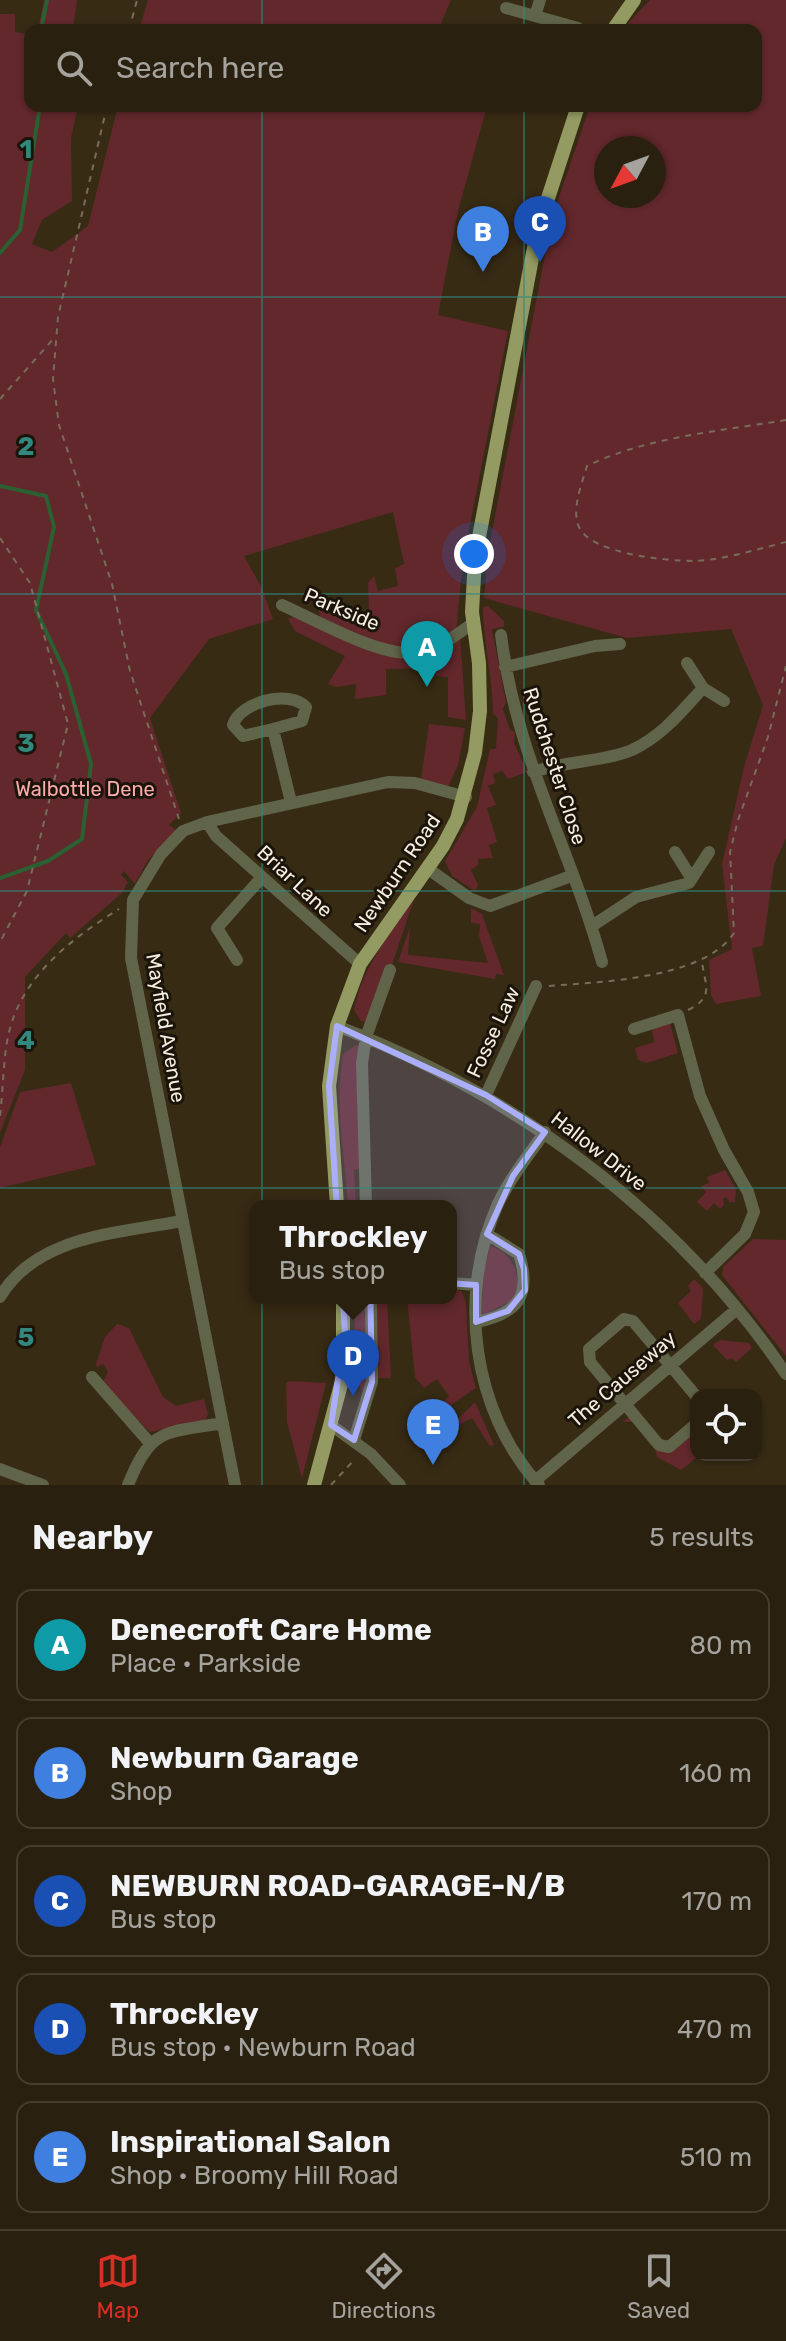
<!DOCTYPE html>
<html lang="en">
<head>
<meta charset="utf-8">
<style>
  :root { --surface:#29200f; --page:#312818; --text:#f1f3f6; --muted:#a5a39e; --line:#453e2f; --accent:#d93025 }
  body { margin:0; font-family:Rubik,sans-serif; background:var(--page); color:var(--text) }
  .controls { position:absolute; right:24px; bottom:24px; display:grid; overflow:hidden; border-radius:16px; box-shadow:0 2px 6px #0004 }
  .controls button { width:72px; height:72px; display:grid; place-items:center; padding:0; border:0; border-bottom:2px solid var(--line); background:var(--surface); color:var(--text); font:40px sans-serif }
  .compass { position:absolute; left:594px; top:136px; width:72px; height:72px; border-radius:50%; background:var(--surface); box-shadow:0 2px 6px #0004; rotate:229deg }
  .you { position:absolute; left:474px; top:554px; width:28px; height:28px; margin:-20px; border:6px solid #fff; border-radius:50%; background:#1a73e8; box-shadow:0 0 0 12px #1a73e833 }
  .badge { display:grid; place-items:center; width:52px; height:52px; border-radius:50%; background:var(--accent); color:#fff; font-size:26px; font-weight:700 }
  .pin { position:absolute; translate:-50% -66px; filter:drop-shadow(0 2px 4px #0008) }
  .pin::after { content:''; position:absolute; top:42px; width:28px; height:24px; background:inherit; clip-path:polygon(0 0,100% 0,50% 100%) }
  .popup { position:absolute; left:249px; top:1200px; width:208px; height:104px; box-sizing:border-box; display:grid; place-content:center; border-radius:16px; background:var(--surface); filter:drop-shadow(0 2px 6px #0005); font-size:26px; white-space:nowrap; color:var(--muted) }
  .popup b { font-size:30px; color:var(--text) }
  .popup::after { content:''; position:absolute; left:50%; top:100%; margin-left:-16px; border:16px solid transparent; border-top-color:var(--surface) }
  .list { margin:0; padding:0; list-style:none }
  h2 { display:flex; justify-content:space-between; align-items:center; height:104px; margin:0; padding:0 32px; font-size:34px }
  h2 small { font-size:26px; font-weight:400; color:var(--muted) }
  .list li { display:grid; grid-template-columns:52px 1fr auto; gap:24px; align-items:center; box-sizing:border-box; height:112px; margin:0 16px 16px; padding:0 16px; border:2px solid var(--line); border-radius:16px }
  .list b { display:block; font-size:30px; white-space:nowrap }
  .list p { margin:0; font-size:26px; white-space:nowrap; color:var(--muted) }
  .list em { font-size:26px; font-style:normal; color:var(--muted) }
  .icon { flex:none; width:44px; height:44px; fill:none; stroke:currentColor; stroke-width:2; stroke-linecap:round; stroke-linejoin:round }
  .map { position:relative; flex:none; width:786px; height:1485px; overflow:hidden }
  .search { position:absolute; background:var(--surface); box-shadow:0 2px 6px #0004; left:24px; right:24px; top:24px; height:88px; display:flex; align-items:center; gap:20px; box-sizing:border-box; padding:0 28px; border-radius:16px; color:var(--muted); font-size:30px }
  .sheet { height:744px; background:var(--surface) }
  nav { display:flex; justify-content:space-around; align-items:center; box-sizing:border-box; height:112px; border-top:2px solid var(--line); background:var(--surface); font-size:22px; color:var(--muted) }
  nav a { display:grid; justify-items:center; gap:4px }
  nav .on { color:var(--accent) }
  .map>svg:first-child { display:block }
</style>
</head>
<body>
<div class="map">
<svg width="786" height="1485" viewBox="0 0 786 1485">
  <rect width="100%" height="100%" fill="#372b14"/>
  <!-- green -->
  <path fill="#62282c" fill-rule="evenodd" d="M44 0H77L73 30H38Z
    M148 0H451L438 30H139Z
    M650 0H786V838L774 865 763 946 752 948 761 996 716 1004 711 995 709 960 732 949 722 864 744 767 763 705 731 629 627 638 484 598 488 553 552 218 590 106H756V30H622ZM606 148H654V196H606Z
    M0 14H15V32L30 35V106H78L71 138 72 201 42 220 32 244 52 252 88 226 118 106H487L458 211 438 315 508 331 463 560 456 632 429 648 381 646 320 617 317 602 332 600 342 618 369 611 368 583 374 576 378 591 398 586 395 568 404 564 393 512 244 556 261 586 273 619 209 639 150 718 181 813 169 825 178 831 148 860 135 884 124 871 121 875 128 882 122 893 70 938 66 933 25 977V1070L0 1133Z
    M488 606 504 621V627L492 629 506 702 503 709 510 730 515 732 514 743 527 772 508 779 502 771 493 774 495 783 488 786 496 805 487 808 497 842 489 845 493 858 478 859V865L471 870 478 885 475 891 452 876 445 861 477 807 490 749H496L498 718 493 714C493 678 483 643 483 607Z
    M296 616 410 655 460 635 466 720 448 717V677L436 676V668L386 669V695L355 699 356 684 336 687 328 684 345 656 295 631 288 619Z
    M429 724 465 728 458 765 448 787 421 779Z
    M414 899 391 968 366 1022 361 1021 354 1010C362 968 390 933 414 899Z
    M471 908 482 914 504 975 496 974 495 979 398 962 410 927 408 955 488 963 479 936 480 924 471 923Z
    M670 1023 678 1053 647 1063 638 1060 635 1048 654 1042 652 1029Z
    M356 1045 360 1046V1169L354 1170 356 1206H348C345 1156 334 1104 343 1054Z
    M71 1083 96 1165 0 1188V1147L20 1092Z
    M725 1170 736 1189 735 1202H729L727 1197 723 1199 724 1205 720 1209 714 1203 707 1211 697 1202 706 1192 701 1186 709 1183 707 1177Z
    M753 1239 786 1240V1356L722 1275 723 1267Z
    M490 1246C509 1251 517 1267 518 1285L511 1301 481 1316 484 1271Z
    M694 1279 703 1288 701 1319 694 1324 678 1303 691 1291 688 1286Z
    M451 1287 462 1292 466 1303 469 1361 476 1388 448 1407 444 1401 449 1396 437 1379 424 1388 415 1377 407 1298H451Z
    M354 1298H366V1394L356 1382Z
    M375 1298H387L391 1378H378Z
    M117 1324 129 1328 163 1397 176 1406 204 1399 208 1414 205 1421 150 1432 102 1384 108 1372 103 1364 97 1367 96 1364 105 1337Z
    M720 1340 749 1343 752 1348 736 1362 732 1358 727 1360 713 1345Z
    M290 1381 326 1383 302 1478 287 1422 286 1383Z
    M475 1402 494 1445 490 1446 472 1418 458 1425 455 1422Z
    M630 1416 658 1449 696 1428V1455H700L681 1470 657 1457 655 1447 633 1422H623Z"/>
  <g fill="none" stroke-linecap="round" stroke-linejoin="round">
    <!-- stream -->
    <path stroke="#2b6033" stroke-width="4" d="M41 30 47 0
      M0 253 20 230 40 106
      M0 486 46 496 54 527 36 610 66 674 91 764 82 839 48 861 0 878"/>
    <!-- path -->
    <path stroke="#776d59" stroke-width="2" stroke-dasharray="6 6" stroke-linecap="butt" d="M129 30 137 0
      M107 106 58 317 53 379 59 425 112 584 130 671 179 819
      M0 399 55 337
      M786 420C720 431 647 437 587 466 582 483 571 510 579 527 591 554 667 561 694 561 724 560 758 549 786 542
      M0 538 30 583 68 724 27 891 0 942
      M549 986C599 982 704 979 734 933L730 852 738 820 768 737 786 666
      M688 1010C716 996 704 985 702 960
      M0 1116C3 1091 3 1066 7 1042 17 980 69 940 119 909
      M331 1485 355 1459"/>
    <!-- minor -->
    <path stroke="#606449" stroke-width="12" d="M506 8 578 28
      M535 16 540 0
      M282 605C316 620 376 655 412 653 435 652 455 636 473 623
      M501 635C516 757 570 847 602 962
      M687 663 703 688 724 701
      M505 667 595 646 620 644
      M273 729 243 736 233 725C240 702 289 689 306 707L302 721 273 729 291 802
      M533 772C564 761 603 762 632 750 662 736 681 712 703 688
      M207 822 216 836 360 964
      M675 852 692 879
      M427 868 469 898 490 906 571 876
      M592 926 636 897 689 883 709 852
      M237 960 217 928 262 877
      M337 1026C517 1095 677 1213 786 1374
      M634 1029 678 1015 700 1096 724 1150 748 1192 754 1212 745 1234 705 1273
      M486 1095 536 986
      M366 1206 362 1063 366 1037 390 970
      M451 1283 476 1285
      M0 1297C37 1235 117 1234 181 1221
      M476 1322C518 1314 532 1295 519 1254L487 1234
      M92 1377 149 1442
      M696 1396 633 1321 624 1319 589 1349 590 1362 659 1445 669 1447 696 1424
      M331 1425 371 1454 400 1485
      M354 1440 372 1382 371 1298
      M0 1469 43 1485
      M535 1481 737 1309
      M128 1485C151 1427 165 1433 223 1423
      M235 1485 131 958 133 900 161 854 183 831 207 822 388 782 415 783 466 797
      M539 1485C472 1411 457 1295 498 1204 510 1178 528 1156 545 1132"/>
    <!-- major -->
    <path stroke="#939b62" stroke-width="14" d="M613 30 634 0
      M337 1206 329 1086 337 1026 360 964 443 846 457 819 475 753 480 711 479 663 472 612 475 558 537 232 578 106
      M314 1485 343 1377V1298"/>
  </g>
  <!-- marked area -->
  <path fill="#abaffb" fill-opacity="0.2" stroke="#abaffb" stroke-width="6" stroke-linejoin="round" d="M337 1026 486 1095 545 1132 513 1176 487 1234 519 1254 524 1269 525 1290 508 1311 476 1322V1285L370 1278 372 1382 354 1440 331 1425 345 1333 329 1086Z"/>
  <!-- grid -->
  <path fill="none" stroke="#32887f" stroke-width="2" stroke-opacity="0.55" d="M262 0V30M524 0V30M262 106V1485M524 106V1485M0 297H786M0 594H786M0 891H786M0 1188H786"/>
  <g text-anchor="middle" stroke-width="6" stroke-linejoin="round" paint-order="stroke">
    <!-- street labels -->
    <g font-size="20" fill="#f5eddf" stroke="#1a140a">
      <text transform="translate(342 609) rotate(23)" y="7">Parkside</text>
      <text transform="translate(555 766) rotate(72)" y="7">Rudchester Close</text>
      <text transform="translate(397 873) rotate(-56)" y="7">Newburn Road</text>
      <text transform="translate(295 881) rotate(43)" y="7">Briar Lane</text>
      <text transform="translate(166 1028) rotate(80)" y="7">Mayfield Avenue</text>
      <text transform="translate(493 1032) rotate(-65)" y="7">Fosse Law</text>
      <text transform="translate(599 1151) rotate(38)" y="7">Hallow Drive</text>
      <text transform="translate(622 1379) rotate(-41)" y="7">The Causeway</text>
    </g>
    <!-- park labels -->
    <g font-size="20" fill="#feabad" stroke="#1a140a">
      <text x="85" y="796">Walbottle Dene</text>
    </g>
  </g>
  <g font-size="26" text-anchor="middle" font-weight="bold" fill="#32887f" stroke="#1a140a" stroke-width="6" stroke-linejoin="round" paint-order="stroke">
    <text x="26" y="158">1</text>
    <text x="26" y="455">2</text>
    <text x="26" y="752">3</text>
    <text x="26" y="1049">4</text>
    <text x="26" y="1346">5</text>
  </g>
</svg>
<div class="controls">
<button><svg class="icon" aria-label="locate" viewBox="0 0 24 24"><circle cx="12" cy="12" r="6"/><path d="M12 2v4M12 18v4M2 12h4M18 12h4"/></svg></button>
</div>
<svg class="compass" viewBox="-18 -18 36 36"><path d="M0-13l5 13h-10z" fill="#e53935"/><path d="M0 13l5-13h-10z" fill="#a5a39e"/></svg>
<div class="you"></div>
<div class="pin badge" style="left:427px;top:687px;background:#0f9aa8">A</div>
<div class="pin badge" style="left:483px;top:272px;background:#3f7fe0">B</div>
<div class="pin badge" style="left:540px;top:262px;background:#1a4fb4">C</div>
<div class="pin badge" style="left:353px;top:1396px;background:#1a4fb4">D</div>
<div class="popup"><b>Throckley</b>Bus stop</div>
<div class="pin badge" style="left:433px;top:1465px;background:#3f7fe0">E</div>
<div class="search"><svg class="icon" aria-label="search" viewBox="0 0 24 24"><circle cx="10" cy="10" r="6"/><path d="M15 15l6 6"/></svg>Search here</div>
</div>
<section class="sheet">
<h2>Nearby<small>5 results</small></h2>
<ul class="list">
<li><span class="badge" style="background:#0f9aa8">A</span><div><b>Denecroft Care Home</b><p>Place · Parkside</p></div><em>80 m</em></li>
<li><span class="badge" style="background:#3f7fe0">B</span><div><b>Newburn Garage</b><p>Shop</p></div><em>160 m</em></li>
<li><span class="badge" style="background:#1a4fb4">C</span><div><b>NEWBURN ROAD-GARAGE-N/B</b><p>Bus stop</p></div><em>170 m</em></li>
<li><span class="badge" style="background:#1a4fb4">D</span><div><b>Throckley</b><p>Bus stop · Newburn Road</p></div><em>470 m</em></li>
<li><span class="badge" style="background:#3f7fe0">E</span><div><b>Inspirational Salon</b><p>Shop · Broomy Hill Road</p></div><em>510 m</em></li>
</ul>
</section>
<nav>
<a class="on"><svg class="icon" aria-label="map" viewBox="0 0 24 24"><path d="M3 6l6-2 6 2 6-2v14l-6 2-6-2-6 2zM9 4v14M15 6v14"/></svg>Map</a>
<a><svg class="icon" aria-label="directions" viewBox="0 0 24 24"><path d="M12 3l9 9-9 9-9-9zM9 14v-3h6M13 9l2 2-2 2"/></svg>Directions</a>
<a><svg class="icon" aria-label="saved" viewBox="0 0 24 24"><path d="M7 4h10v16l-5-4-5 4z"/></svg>Saved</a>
</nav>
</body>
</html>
